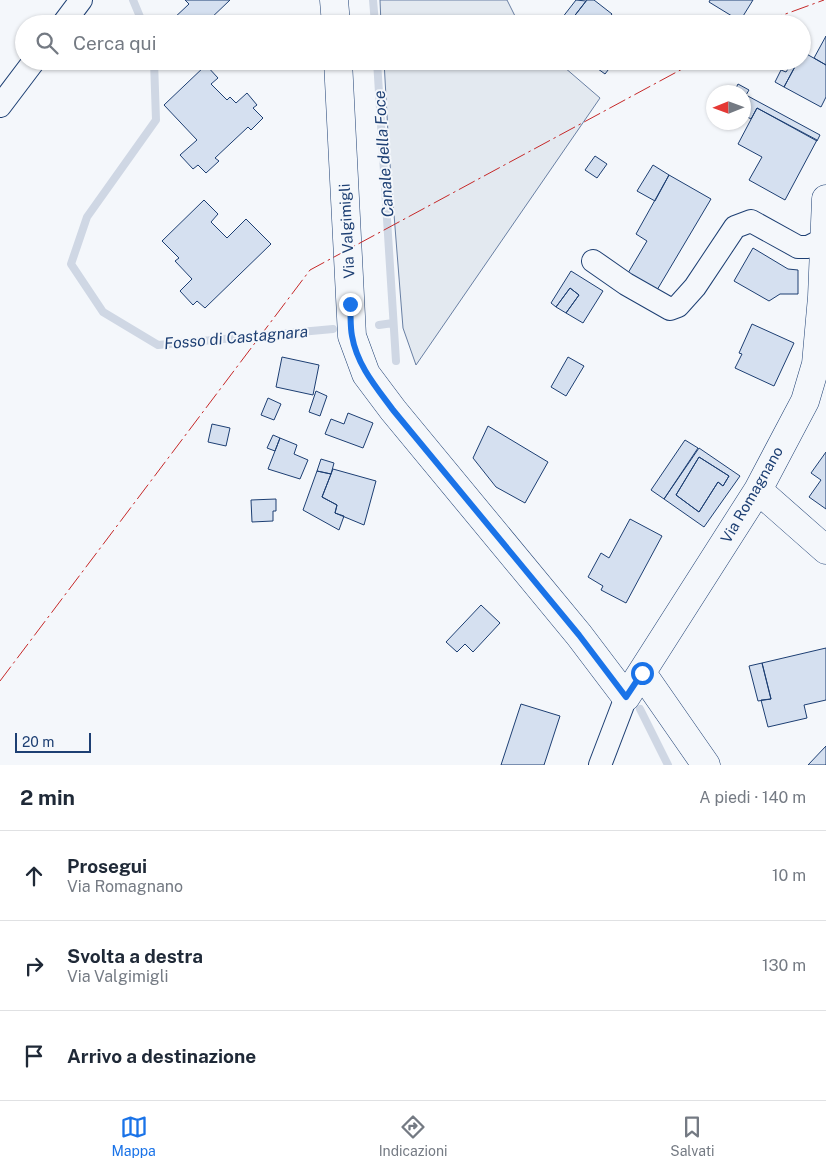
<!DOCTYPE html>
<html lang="it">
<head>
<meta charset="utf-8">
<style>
  :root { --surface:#fff; --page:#f6f6f7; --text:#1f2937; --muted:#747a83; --line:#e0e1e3; --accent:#1a73e8 }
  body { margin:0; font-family:"Public Sans",sans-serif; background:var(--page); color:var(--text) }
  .compass { position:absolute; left:706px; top:85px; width:45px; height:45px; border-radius:50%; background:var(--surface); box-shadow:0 1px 4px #0004; rotate:269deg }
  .scale { position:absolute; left:15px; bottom:12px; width:76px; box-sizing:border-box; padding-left:5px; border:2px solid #1d3f73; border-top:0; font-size:14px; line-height:18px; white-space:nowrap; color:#1d3f73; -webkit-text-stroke:4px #f4f7fb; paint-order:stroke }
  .stop { position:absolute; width:15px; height:15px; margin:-11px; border:4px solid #1a73e8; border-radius:50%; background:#fff }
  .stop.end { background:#1a73e8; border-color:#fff; box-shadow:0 1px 5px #0008 }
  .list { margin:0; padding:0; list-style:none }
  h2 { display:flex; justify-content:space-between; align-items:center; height:65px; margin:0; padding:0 20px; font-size:21px }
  h2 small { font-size:16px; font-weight:400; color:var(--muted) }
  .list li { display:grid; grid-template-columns:32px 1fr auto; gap:15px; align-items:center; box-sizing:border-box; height:90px; padding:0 20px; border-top:1px solid var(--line) }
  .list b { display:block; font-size:19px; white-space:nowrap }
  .list p { margin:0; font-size:16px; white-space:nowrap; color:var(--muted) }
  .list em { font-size:16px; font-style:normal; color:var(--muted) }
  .icon { flex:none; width:28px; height:28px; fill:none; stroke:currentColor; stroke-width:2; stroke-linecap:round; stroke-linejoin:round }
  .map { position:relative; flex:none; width:826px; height:765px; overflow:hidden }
  .search { position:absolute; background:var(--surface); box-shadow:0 1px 4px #0004; left:15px; right:15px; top:15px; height:55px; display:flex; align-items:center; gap:12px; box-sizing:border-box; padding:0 18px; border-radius:28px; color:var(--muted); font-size:19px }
  .sheet { height:335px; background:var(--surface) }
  nav { display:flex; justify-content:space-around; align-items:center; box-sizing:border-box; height:70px; border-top:1px solid var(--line); background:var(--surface); font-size:14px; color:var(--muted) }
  nav a { display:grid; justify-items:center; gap:2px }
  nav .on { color:var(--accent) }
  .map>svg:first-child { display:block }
</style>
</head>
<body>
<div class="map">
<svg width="826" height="765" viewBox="0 0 826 765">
  <rect width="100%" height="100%" fill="#f4f7fb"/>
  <!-- green -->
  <path fill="#e3e9f0" stroke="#687fa3" d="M380 0H507L519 24H381Z
    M384 61H557L600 98 416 365 403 328 389 151Z"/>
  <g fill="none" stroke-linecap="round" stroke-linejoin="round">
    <!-- stream -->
    <path stroke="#cfd7e4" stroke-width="8" d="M133 0 143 24
      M373 0 375 24
      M154 61 156 120 87 217 71 264 103 312 158 345 333 329
      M377 61 396 361
      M379 325 393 323
      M640 709 668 765"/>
  </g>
  <!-- building -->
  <path fill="#d5e0f0" stroke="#1d3f73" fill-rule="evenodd" d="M185 0H230L207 22 209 24H176L172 20 189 4Z
    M576 0 586 1 569 23 562 18Z
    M587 0H594L612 14 608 19 615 24 569 23Z
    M710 0H753L740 21 709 2Z
    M826 36V65L814 58Z
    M803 52 826 65V97L821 107 784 87 798 61H802Z
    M583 61H615L605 74 594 66 593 68Z
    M782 61H798L784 87 775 82 781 70 786 72 790 66Z
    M206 65 218 78 211 84 227 100 230 97 236 103 247 93 257 105 253 108 263 118 251 130 248 127 215 158 219 161 206 173 198 165 193 169 180 155 197 140 164 105Z
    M738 84 749 90 746 95 820 135 817 141 757 108 751 119 744 115V92H734Z
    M757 108 817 140 785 200 749 180 762 157 738 144Z
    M595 156 607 164 597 178 585 170Z
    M653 165 669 175 655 201 637 191Z
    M669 175 711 199 657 290 628 273 647 241 636 234Z
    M204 200 218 214 211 222 227 238 246 219 271 244 205 308 197 301 193 305 180 291 192 279 175 261 179 258 162 241Z
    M753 248 788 269 798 270V294H780L769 301 734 281Z
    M571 271 603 291 583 323 566 313 579 295 570 288 556 307 551 303Z
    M570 288 579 295 566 313 556 307Z
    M752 324 794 343 774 386 735 368 742 354 739 353Z
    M282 357 319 365 313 395 276 387Z
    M568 357 584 366 566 396 551 387Z
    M316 391 327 396 320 416 309 412Z
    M268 398 281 404 274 420 261 415Z
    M348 413 373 423 363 448 325 434 331 419 344 424Z
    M212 424 230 428 226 446 208 442Z
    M488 426 548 462 525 503 496 487 473 458Z
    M273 435 280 438 275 451 267 448Z
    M280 438 297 445 294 454 308 460 300 479 268 469Z
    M685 440 698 448 664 499 651 490Z
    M699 448 740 476 704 527 664 499ZM699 457 729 476 723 486 718 482 699 512 676 495Z
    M826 452V509L809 497 821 480 811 473Z
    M699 457 729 476 723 486 718 482 699 512 676 495Z
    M321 459 334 463 331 474 317 471Z
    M333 469 376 481 364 525 335 513 337 505 322 497Z
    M317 471 331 474 322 497 337 505 335 513 344 516 339 530 303 510Z
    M276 499V511H273V521L252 522 251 500Z
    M630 519 662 536 626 603 601 590 603 586 588 577 601 553 609 558Z
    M481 605 500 623 473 652 465 644 457 652 446 642Z
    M826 648V700L804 705 807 718 768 727 761 700 771 699 762 663Z
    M762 663 771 699 758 701 749 666Z
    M521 704 560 716 544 765H501Z
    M826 746V765H808Z"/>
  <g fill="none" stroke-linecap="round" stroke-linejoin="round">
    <!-- street casing -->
    <g stroke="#1d3f73" stroke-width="24">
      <path id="street" d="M63 24 81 0
        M0 106 34 61
        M593 261 626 284 670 309 678 306 695 287 735 227 751 221 798 247H808L824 239
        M600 765 626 697"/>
    </g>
    <!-- secondary casing -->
    <g stroke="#1d3f73" stroke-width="29">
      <path id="secondary" d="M334 0 336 24
        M338 61 352 336 366 374 393 410 579 635 626 697 758 490 805 401 816 364 822 297 826 199
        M758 490 826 550
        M642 673 706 765"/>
    </g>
    <!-- street -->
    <use href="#street" stroke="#f4f7fb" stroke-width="22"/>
    <!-- secondary -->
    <use href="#secondary" stroke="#f4f7fb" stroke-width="28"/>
    <!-- power -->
    <path stroke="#c62828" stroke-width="1" stroke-dasharray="18 4 2.5 4" stroke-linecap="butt" d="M766 24 780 16 824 0
      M0 681 310 270 697 61"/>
  </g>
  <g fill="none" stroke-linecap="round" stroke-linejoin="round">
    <!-- route -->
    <path stroke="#1a73e8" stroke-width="6" d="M350 304C351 315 350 326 352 336 357 365 376 387 393 410L579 635 626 697 642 673"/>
  </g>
  <g text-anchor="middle" stroke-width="4" stroke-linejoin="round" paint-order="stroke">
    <!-- street labels -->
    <g font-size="15" fill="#1d3f73" stroke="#f4f7fb">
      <text transform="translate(347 231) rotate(-93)" y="5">Via Valgimigli</text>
      <text transform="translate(752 495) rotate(-60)" y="5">Via Romagnano</text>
    </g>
    <!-- water labels -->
    <g font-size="16" font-style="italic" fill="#1d3f73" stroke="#f4f7fb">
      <text transform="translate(383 154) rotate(-94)" y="6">Canale della Foce</text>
      <text transform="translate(236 337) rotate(-5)" y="6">Fosso di Castagnara</text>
    </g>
  </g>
</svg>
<svg class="compass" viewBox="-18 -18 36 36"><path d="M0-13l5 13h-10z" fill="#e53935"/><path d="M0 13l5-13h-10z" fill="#747a83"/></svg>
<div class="scale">20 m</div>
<div class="stop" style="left:642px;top:673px"></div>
<div class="stop end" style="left:350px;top:304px"></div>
<div class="search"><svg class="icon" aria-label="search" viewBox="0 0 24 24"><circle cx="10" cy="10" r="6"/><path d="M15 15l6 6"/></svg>Cerca qui</div>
</div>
<section class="sheet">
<h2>2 min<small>A piedi · 140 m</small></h2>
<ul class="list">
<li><svg class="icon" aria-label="ahead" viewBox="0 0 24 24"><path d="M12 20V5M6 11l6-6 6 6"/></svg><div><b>Prosegui</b><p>Via Romagnano</p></div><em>10 m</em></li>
<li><svg class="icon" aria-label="right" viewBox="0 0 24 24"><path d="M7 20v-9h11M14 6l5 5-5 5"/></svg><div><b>Svolta a destra</b><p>Via Valgimigli</p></div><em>130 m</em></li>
<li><svg class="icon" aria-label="arrive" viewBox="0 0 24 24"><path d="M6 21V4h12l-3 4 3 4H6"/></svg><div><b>Arrivo a destinazione</b></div></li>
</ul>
</section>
<nav>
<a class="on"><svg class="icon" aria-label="map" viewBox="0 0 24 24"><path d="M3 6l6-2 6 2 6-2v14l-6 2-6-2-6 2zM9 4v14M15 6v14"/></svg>Mappa</a>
<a><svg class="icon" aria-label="directions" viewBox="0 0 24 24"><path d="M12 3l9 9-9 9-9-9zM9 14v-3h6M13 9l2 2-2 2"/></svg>Indicazioni</a>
<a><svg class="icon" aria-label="saved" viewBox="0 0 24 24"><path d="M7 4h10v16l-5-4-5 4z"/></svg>Salvati</a>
</nav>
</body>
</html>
